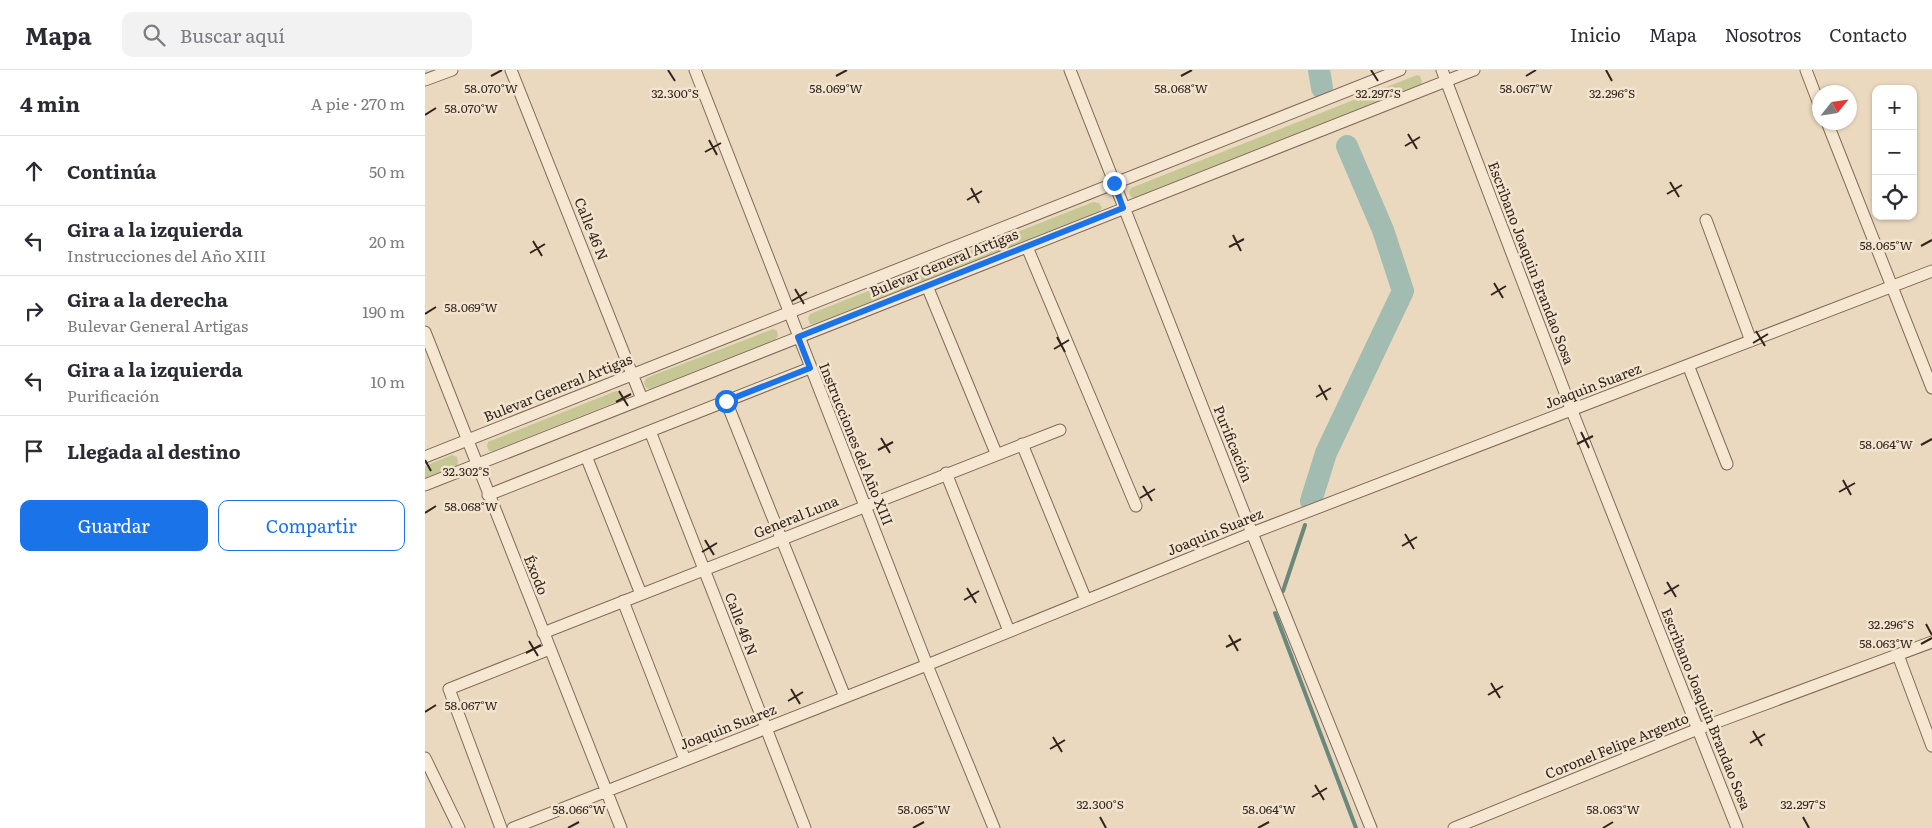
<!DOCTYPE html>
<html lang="es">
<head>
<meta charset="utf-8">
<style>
  :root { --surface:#fff; --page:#f2f2f3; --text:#2b2b33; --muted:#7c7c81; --line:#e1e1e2; --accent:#1a73e8 }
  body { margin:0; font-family:Literata,serif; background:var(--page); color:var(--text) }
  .controls { position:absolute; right:15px; top:15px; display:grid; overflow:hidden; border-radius:10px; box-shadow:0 1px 4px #0004 }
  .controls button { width:45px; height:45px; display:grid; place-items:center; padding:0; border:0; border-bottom:1px solid var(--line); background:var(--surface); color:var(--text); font:25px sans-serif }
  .compass { position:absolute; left:1387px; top:15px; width:45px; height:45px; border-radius:50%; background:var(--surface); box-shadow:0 1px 4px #0004; rotate:60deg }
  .stop { position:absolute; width:15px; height:15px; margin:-11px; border:4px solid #1a73e8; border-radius:50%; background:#fff }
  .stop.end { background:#1a73e8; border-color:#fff; box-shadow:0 1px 5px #0008 }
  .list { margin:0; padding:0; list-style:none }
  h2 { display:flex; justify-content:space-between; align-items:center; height:65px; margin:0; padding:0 20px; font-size:21px }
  h2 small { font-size:16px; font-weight:400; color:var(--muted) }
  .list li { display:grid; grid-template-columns:32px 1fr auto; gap:15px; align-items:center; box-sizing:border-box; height:70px; padding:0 20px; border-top:1px solid var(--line) }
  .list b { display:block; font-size:19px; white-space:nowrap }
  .list p { margin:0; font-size:16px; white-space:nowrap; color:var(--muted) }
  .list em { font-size:16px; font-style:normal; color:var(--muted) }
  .actions { display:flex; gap:10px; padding:15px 20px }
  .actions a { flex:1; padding:11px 0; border:1px solid var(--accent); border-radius:10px; text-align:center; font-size:18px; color:var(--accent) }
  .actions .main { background:var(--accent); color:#fff }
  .icon { flex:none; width:28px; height:28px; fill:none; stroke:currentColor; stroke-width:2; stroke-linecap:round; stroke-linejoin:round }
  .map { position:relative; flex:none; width:1507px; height:758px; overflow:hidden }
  header { display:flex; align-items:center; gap:30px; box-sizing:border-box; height:70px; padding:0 25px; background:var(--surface); border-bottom:1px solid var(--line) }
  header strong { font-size:24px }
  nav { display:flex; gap:28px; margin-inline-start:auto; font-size:18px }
  .search { width:350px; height:45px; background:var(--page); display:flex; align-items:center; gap:12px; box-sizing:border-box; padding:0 18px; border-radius:10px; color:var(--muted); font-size:19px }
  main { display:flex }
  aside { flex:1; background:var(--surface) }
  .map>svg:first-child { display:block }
</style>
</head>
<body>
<header>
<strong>Mapa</strong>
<div class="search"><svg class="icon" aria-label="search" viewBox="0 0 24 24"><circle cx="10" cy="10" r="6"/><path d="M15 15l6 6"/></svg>Buscar aquí</div>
<nav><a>Inicio</a><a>Mapa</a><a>Nosotros</a><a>Contacto</a></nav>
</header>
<main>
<aside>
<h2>4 min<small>A pie · 270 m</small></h2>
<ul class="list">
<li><svg class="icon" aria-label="ahead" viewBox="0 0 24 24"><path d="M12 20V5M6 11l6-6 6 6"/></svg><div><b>Continúa</b></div><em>50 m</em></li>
<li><svg class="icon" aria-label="left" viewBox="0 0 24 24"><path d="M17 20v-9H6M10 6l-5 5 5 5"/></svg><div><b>Gira a la izquierda</b><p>Instrucciones del Año XIII</p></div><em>20 m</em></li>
<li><svg class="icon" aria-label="right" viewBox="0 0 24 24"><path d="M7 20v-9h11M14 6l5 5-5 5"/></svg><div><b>Gira a la derecha</b><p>Bulevar General Artigas</p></div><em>190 m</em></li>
<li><svg class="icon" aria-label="left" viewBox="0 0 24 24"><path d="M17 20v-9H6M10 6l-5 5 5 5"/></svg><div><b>Gira a la izquierda</b><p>Purificación</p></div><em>10 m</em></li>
<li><svg class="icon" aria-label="arrive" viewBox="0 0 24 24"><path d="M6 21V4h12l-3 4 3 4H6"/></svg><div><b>Llegada al destino</b></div></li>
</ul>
<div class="actions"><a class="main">Guardar</a><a>Compartir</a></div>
</aside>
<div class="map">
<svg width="1507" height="758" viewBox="0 0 1507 758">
  <rect width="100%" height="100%" fill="#ead9bf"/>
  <!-- green -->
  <path fill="#c6c795" d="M992 5 995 6 997 12 995 16 710 128 706 127 704 122 706 118Z
    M668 132 674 133 677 138 673 143 389 254H385L383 248 385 244Z
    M348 259 352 261 353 266 350 270 225 319 221 318 219 313 221 308Z
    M191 321 195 322 197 326 196 330 68 381H64L62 376 63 372Z
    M27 385 32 387 33 391 32 396 0 408V396Z"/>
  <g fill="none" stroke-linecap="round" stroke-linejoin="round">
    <!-- stream -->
    <path stroke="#6a897e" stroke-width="4" d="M858 521 880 455
      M850 543 931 758"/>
    <!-- river -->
    <path stroke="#a2bcb2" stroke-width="22" d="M894 0 897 18
      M886 431 901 383 978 221 958 160 922 76"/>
    <!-- minor casing -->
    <g stroke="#816a59" stroke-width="13">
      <path id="minor" d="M86 0 217 329
        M270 0 502 595 569 758
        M645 0 827 463 946 758
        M1017 0 1147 341 1312 758
        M1381 0 1394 34
        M0 10 27 0
        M1402 52 1507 318
        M1281 150 1326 271
        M602 177 711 436
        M502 216 571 383
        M0 262 196 758
        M1263 295 1302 394
        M301 331 420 627
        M225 361 380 758
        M597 374 661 530
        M161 386 216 524
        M0 387 975 0
        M521 403 584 561
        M0 415 1049 0
        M63 425 385 298
        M198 531 260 690
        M118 563 635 360
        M1473 585 1507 676
        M0 688 34 758
        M76 758 24 619 125 579
        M88 758 502 595 827 463 1507 201
        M1029 758 1273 659 1507 572"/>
    </g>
    <!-- minor -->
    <use href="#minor" stroke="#f6e7d2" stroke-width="11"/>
  </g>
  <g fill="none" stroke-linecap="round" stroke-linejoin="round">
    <!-- route -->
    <path stroke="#1a73e8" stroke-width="6" d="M301 331 385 298 373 267 698 138 689 113"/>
  </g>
  <!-- ticks -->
  <path fill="none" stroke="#32241c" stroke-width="2" d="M243 0 250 11M946 0 953 11M1181 0 1187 11M66 6 77 0M411 6 422 0M756 6 767 0M1101 6 1111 0M0 45 11 38M983 64 992 79M284 70 292 85M980 76 995 67M280 82 296 73M1245 112 1254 127M546 118 554 133M1242 124 1257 115M542 130 557 121M808 165 816 181M108 171 117 186M1496 176 1507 170M804 177 819 169M105 183 120 174M1069 213 1078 228M370 219 379 234M1066 225 1081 216M367 231 382 222M0 244 11 237M1331 261 1340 276M632 267 640 282M1328 273 1343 264M629 279 644 270M894 315 902 330M194 321 203 336M891 327 906 318M191 332 206 324M1156 362 1164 378M456 368 465 383M1152 374 1168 366M1496 375 1507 369M453 380 468 372M0 390 6 401M1418 410 1426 425M718 416 727 431M1414 422 1430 413M715 428 730 419M0 443 11 436M980 464 989 479M280 470 289 485M977 476 992 467M277 482 292 473M1242 512 1251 527M542 518 551 533M1239 524 1254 515M539 530 554 521M1501 554 1507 565M804 565 813 581M104 571 113 586M1496 574 1507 568M801 577 816 569M101 583 116 575M1066 613 1075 628M366 619 375 634M1063 625 1078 616M363 631 378 622M0 642 11 635M1328 661 1337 676M628 667 637 682M1325 673 1340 664M625 679 640 670M890 715 899 730M887 727 902 718M675 747 681 758M1378 747 1384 758M143 758 154 752M488 758 499 752M833 758 844 752M1178 758 1188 752"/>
  <g text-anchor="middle" stroke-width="5" stroke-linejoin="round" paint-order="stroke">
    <!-- street labels -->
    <g font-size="14" fill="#32241c" stroke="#f2e4ce">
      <text transform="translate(166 159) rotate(68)" y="5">Calle 46 N</text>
      <text transform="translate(519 193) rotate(-22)" y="5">Bulevar General Artigas</text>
      <text transform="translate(1106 193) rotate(69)" y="5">Escribano Joaquin Brandao Sosa</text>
      <text transform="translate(1168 316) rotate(-21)" y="5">Joaquin Suarez</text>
      <text transform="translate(133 318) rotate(-22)" y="5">Bulevar General Artigas</text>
      <text transform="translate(431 374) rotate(68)" y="5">Instrucciones del Año XIII</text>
      <text transform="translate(808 374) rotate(68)" y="5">Purificación</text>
      <text transform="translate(371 447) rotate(-22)" y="5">General Luna</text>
      <text transform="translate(790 462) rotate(-22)" y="5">Joaquin Suarez</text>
      <text transform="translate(111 505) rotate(68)" y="5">Éxodo</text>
      <text transform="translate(316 554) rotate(69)" y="5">Calle 46 N</text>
      <text transform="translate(1281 639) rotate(68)" y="5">Escribano Joaquin Brandao Sosa</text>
      <text transform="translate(303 657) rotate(-21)" y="5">Joaquin Suarez</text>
      <text transform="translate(1192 676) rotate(-22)" y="5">Coronel Felipe Argento</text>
    </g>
  </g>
  <g font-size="12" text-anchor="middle" fill="#32241c" stroke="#f2e4ce" stroke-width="5" stroke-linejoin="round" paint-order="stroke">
    <text x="66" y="23">58.070°W</text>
    <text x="411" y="23">58.069°W</text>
    <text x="756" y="23">58.068°W</text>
    <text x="1101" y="23">58.067°W</text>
    <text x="250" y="28">32.300°S</text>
    <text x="1187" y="28">32.296°S</text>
    <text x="953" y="28">32.297°S</text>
    <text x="46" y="43">58.070°W</text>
    <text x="1461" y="180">58.065°W</text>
    <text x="46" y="242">58.069°W</text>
    <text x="1461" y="379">58.064°W</text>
    <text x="41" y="406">32.302°S</text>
    <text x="46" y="441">58.068°W</text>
    <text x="1466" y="559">32.296°S</text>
    <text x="1461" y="578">58.063°W</text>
    <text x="46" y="640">58.067°W</text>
    <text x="675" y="739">32.300°S</text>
    <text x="1378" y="739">32.297°S</text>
    <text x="154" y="744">58.066°W</text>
    <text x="499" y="744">58.065°W</text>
    <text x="844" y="744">58.064°W</text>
    <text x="1188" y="744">58.063°W</text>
  </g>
</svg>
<div class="controls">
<button>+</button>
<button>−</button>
<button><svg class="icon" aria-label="locate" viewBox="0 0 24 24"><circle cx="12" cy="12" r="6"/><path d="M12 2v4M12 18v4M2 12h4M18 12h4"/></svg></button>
</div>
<svg class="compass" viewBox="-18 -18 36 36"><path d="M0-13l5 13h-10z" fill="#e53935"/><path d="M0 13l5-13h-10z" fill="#7c7c81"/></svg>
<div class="stop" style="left:301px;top:331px"></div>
<div class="stop end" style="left:689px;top:113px"></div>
</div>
</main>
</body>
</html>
